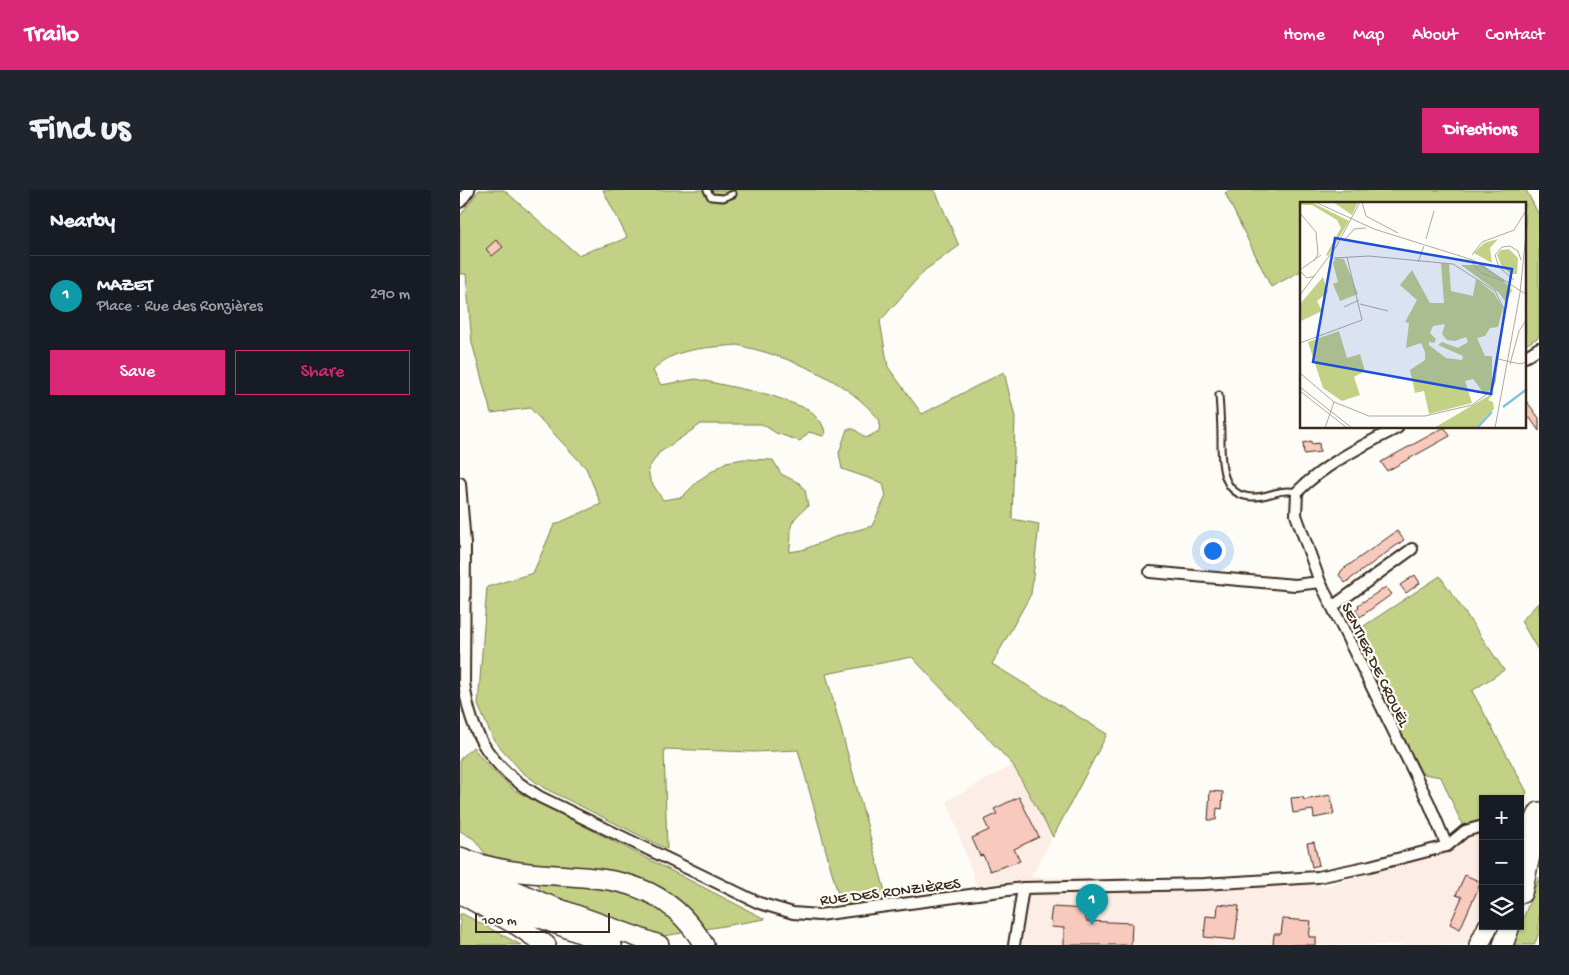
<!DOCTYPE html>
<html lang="en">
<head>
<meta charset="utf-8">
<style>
  :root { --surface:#171b24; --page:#20242c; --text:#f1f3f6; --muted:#9ea1a6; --line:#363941; --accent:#db2777 }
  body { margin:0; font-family:"Gochi Hand",sans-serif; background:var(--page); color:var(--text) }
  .controls { position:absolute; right:15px; bottom:15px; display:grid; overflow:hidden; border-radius:0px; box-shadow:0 1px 4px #0004 }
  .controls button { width:45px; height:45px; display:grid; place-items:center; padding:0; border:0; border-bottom:1px solid var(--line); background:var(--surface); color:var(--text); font:25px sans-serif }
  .scale { position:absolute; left:15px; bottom:12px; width:135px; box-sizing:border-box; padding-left:5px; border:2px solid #3b2a1e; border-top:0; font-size:14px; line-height:18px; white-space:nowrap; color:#3b2a1e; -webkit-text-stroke:4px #fdfcf7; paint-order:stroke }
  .you { position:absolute; left:752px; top:360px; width:18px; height:18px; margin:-12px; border:4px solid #fff; border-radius:50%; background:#1a73e8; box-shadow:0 0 0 8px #1a73e833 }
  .badge { display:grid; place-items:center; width:32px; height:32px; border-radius:50%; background:var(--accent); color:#fff; font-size:16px; font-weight:700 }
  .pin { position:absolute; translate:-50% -41px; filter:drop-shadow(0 1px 2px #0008) }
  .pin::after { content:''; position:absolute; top:26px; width:18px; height:15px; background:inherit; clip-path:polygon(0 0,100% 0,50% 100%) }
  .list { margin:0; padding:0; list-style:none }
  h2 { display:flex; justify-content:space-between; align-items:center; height:65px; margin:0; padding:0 20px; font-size:21px }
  h2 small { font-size:16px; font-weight:400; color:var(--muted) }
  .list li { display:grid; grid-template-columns:32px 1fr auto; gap:15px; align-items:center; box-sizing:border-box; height:80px; padding:0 20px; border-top:1px solid var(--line) }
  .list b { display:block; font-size:19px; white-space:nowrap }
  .list p { margin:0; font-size:16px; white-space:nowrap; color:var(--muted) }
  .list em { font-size:16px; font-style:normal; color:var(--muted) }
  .actions { display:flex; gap:10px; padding:15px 20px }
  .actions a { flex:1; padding:11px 0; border:1px solid var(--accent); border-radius:0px; text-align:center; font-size:18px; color:var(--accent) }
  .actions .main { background:var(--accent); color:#fff }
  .icon { flex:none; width:28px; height:28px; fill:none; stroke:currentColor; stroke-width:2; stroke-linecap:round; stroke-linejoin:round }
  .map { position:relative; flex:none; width:1079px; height:755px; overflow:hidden; border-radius:0px }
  header { display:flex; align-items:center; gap:30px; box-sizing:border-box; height:70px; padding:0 25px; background:var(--accent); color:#fff }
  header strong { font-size:24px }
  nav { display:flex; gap:28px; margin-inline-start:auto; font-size:18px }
  .intro { display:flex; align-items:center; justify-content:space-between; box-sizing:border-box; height:120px; padding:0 30px }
  h1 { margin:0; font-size:35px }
  .button { padding:12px 22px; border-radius:0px; background:var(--accent); color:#fff; font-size:18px; font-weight:700 }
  main { display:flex; gap:30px; padding:0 30px }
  aside { flex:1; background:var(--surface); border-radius:0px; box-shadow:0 1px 4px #0004 }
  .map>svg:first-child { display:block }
</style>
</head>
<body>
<header>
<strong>Trailo</strong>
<nav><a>Home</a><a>Map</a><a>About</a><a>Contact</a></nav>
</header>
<div class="intro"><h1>Find us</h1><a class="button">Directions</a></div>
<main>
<aside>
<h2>Nearby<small></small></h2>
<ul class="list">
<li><span class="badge" style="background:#0f9aa8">1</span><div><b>MAZET</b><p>Place · Rue des Ronzières</p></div><em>290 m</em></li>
</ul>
<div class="actions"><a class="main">Save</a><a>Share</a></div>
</aside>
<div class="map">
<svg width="1079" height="755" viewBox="0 0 1079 755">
  <rect width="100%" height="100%" fill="#fdfcf7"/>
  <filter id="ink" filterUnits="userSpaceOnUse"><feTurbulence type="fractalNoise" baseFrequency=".02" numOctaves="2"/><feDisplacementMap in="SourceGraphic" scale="10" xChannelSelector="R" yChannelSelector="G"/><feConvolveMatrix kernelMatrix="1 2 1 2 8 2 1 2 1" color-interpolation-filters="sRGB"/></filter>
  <g filter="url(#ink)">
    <!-- built -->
    <path fill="#fcede6" d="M553 575 593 647 571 687 744 689 855 681 862 698 877 692 988 661 1008 645 1023 639V736L1015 755H562L569 699 520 705 487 611Z"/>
    <!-- green -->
    <path fill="#c2d185" stroke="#7e7e52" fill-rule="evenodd" d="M19 0H44L118 65C134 58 154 55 167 47L143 0H475L499 56 465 80 420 131 428 177 462 224 544 182 555 227 552 329 579 334 571 404 532 474 647 544 593 647 553 575 452 467 366 484 429 716 383 722 338 560 294 562 204 559 207 659 84 598 62 582 33 549 18 515 27 397 73 383 94 335 141 314 126 278 70 218 31 223 12 153 6 84H0V26ZM277 155C327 166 388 189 420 231L419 241 406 248 394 239H387L379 263 382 279 423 293 426 306 412 336 380 345 342 360 329 362C335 335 322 338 348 316L345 300 339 293 321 284 313 270 284 269 266 272 239 290 222 307 203 310 190 290 188 279 199 263 241 234H302L316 243 340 251 349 242 363 246 366 243 361 232 348 219 310 205 236 189 201 195 193 181C211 157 249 158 277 155Z
      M771 0H1066L1079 25V147L1065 155V14H842L841 81 811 97 765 3Z
      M980 386 1044 480 1012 501 1067 602 1060 618V609H1023V636L1005 641 981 587 953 582 887 447Z
      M1079 412V462L1061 431Z
      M13 557 28 576 54 600 305 729 180 750 83 713 76 685 37 679 14 649 0 641V569Z
      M1079 687V743L1074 755H1053Z
      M0 724H3L61 755H0Z"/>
    <!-- building -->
    <path fill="#f8c9bd" stroke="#3b2a1e" d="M36 50 43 57 32 66 26 59Z
      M1065 209 1079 228V241L1070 228 1065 231Z
      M983 238H985L990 246 927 281 921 272Z
      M851 251V254L859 253 860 262 844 264 843 253Z
      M937 341 944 350 885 393 879 385 882 380Z
      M955 385 960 393 946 403 940 395Z
      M926 397 932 404 900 427 895 420 899 417 898 415Z
      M750 601 763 602 762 619 757 618 756 630H748Z
      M870 605 874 624 854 628 853 620 833 623 831 608 843 607 844 610Z
      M559 607 579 647 554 659 560 671 530 681 523 665 520 666 512 648 529 640 524 630 537 624 534 619Z
      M854 652 859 675 852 677 847 653Z
      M1005 685 1021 692 1000 739 990 734 1002 707 996 705Z
      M758 714 779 716 775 750 744 747 746 726 757 727Z
      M592 717 626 719V731L672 733 671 755H604V738L591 737 592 732 590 731Z
      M823 729 851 731 849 747H856V755H813L814 744H821Z"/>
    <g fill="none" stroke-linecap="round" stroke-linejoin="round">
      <!-- lane casing -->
      <g stroke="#3b2a1e" stroke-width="9">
        <path id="lane" d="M247 0 251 7 263 8 273 4
          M759 205C760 219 761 233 761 247 761 270 760 306 792 307 809 308 816 298 837 302"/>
      </g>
      <!-- street casing -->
      <g stroke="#3b2a1e" stroke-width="14">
        <path id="street" d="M0 12 9 0
          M1065 167 1079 158
          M937 238C902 256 865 274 837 302L836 325 860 392 969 613 987 656
          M0 293 5 354 4 492C10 547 33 579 80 607L299 713 333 723 359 725 563 698 744 694 858 687 910 676 987 656 1005 641 1023 636
          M690 382 835 395 860 392
          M872 417 952 359
          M554 755 563 698"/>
      </g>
      <!-- highway casing -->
      <g stroke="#3b2a1e" stroke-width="22">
        <path id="highway" d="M1065 652 1079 622
          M0 667C91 705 185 656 244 755
          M8 680 83 713 199 755
          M0 691 78 727 152 755
          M1062 703 1071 661 1079 642
          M1 704 58 736 86 755
          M1019 755 1028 736
          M1043 755 1050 736"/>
      </g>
      <!-- lane -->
      <use href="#lane" stroke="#fdfcf7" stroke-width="5"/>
      <!-- street -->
      <use href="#street" stroke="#fdfcf7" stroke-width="10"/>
      <!-- highway -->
      <use href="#highway" stroke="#fdfcf7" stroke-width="19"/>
    </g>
  </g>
  <g text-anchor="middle" stroke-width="4.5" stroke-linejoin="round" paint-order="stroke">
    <!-- street labels -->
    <g font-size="16" fill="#3b2a1e" stroke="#fdfcf7">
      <text transform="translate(917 474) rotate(64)" y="6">SENTIER DE CROUËL</text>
      <text transform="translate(430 700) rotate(-7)" y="6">RUE DES RONZIÈRES</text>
    </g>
  </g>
  <!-- overview -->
  <g transform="translate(840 12)">
    <rect width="226" height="226" fill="#fdfcf7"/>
    <path d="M0 0H11L49 19 28 54 26 53 41 26 37 18 12 3H0ZM33 0H58L52 13ZM198 37 190 46 192 61 174 51 184 41ZM209 47 218 56 217 72H211L202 65 197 53 201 48ZM36 56 44 57 58 92 40 99 33 82 38 80 33 61ZM141 61 149 62 151 89 173 94 176 77 194 91 203 106 198 125 190 126 185 134 177 136 185 154H192V177L196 178 192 186 185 193 173 177 165 179 172 201 129 212 124 189 115 191 110 168 125 158V150L121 141 106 146 109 121 105 120 117 98 100 83 112 68 130 101H144ZM145 122 142 132 147 138 155 139 166 135 168 140 158 146 142 140 138 143 163 154 162 158 146 156 129 143V140L134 141 136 137 130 131 133 124ZM161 63H183L204 79 212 88 208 97 205 99 199 91ZM23 75 28 90 17 99 22 109 1 119 0 102ZM39 129 47 156 60 152 65 169 54 175 60 193 42 199 23 186 8 140ZM195 190 188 198 193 200 194 207 176 226H134Z" fill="#c2d185" fill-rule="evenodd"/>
    <path fill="none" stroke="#80c3e0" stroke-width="2.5" d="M203 205 227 187M177 226 192 210"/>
    <path fill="none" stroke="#afa8a0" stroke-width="1" d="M15 0 74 27 173 58 227 93M62 0 66 14 98 31M0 11 16 30 18 52 14 59M126 37 134 9M44 39 54 27 66 26M172 53 182 40 214 28 227 7M118 60 124 44M172 60 181 71 204 79M0 68 21 53M0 69 7 76 15 74M214 78 199 65 195 53 202 45 210 44 218 49 221 58M0 93 36 45 60 0M60 102 88 109M44 105 59 98M0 141 62 118 47 55M198 157 220 162 227 160M210 162 219 129 227 117M0 171 34 200 69 214H125L172 203 191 189 195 180 204 107 195 89 153 62 69 54 34 56M0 185 52 226M0 189 47 226M25 226 34 200M195 226 220 91 227 22"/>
    <path fill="#1d4ed8" fill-opacity="0.15" stroke="#1d4ed8" stroke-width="2.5" d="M35 36 212 67 191 192 13 160Z"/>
    <rect width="226" height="226" fill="none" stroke="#3b2a1e" stroke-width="2.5"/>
  </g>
</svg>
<div class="controls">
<button>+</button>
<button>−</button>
<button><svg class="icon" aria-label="layers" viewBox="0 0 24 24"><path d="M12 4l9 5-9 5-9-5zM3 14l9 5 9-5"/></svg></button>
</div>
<div class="scale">100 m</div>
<div class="you"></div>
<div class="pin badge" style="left:632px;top:735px;background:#0f9aa8">1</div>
</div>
</main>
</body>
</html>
